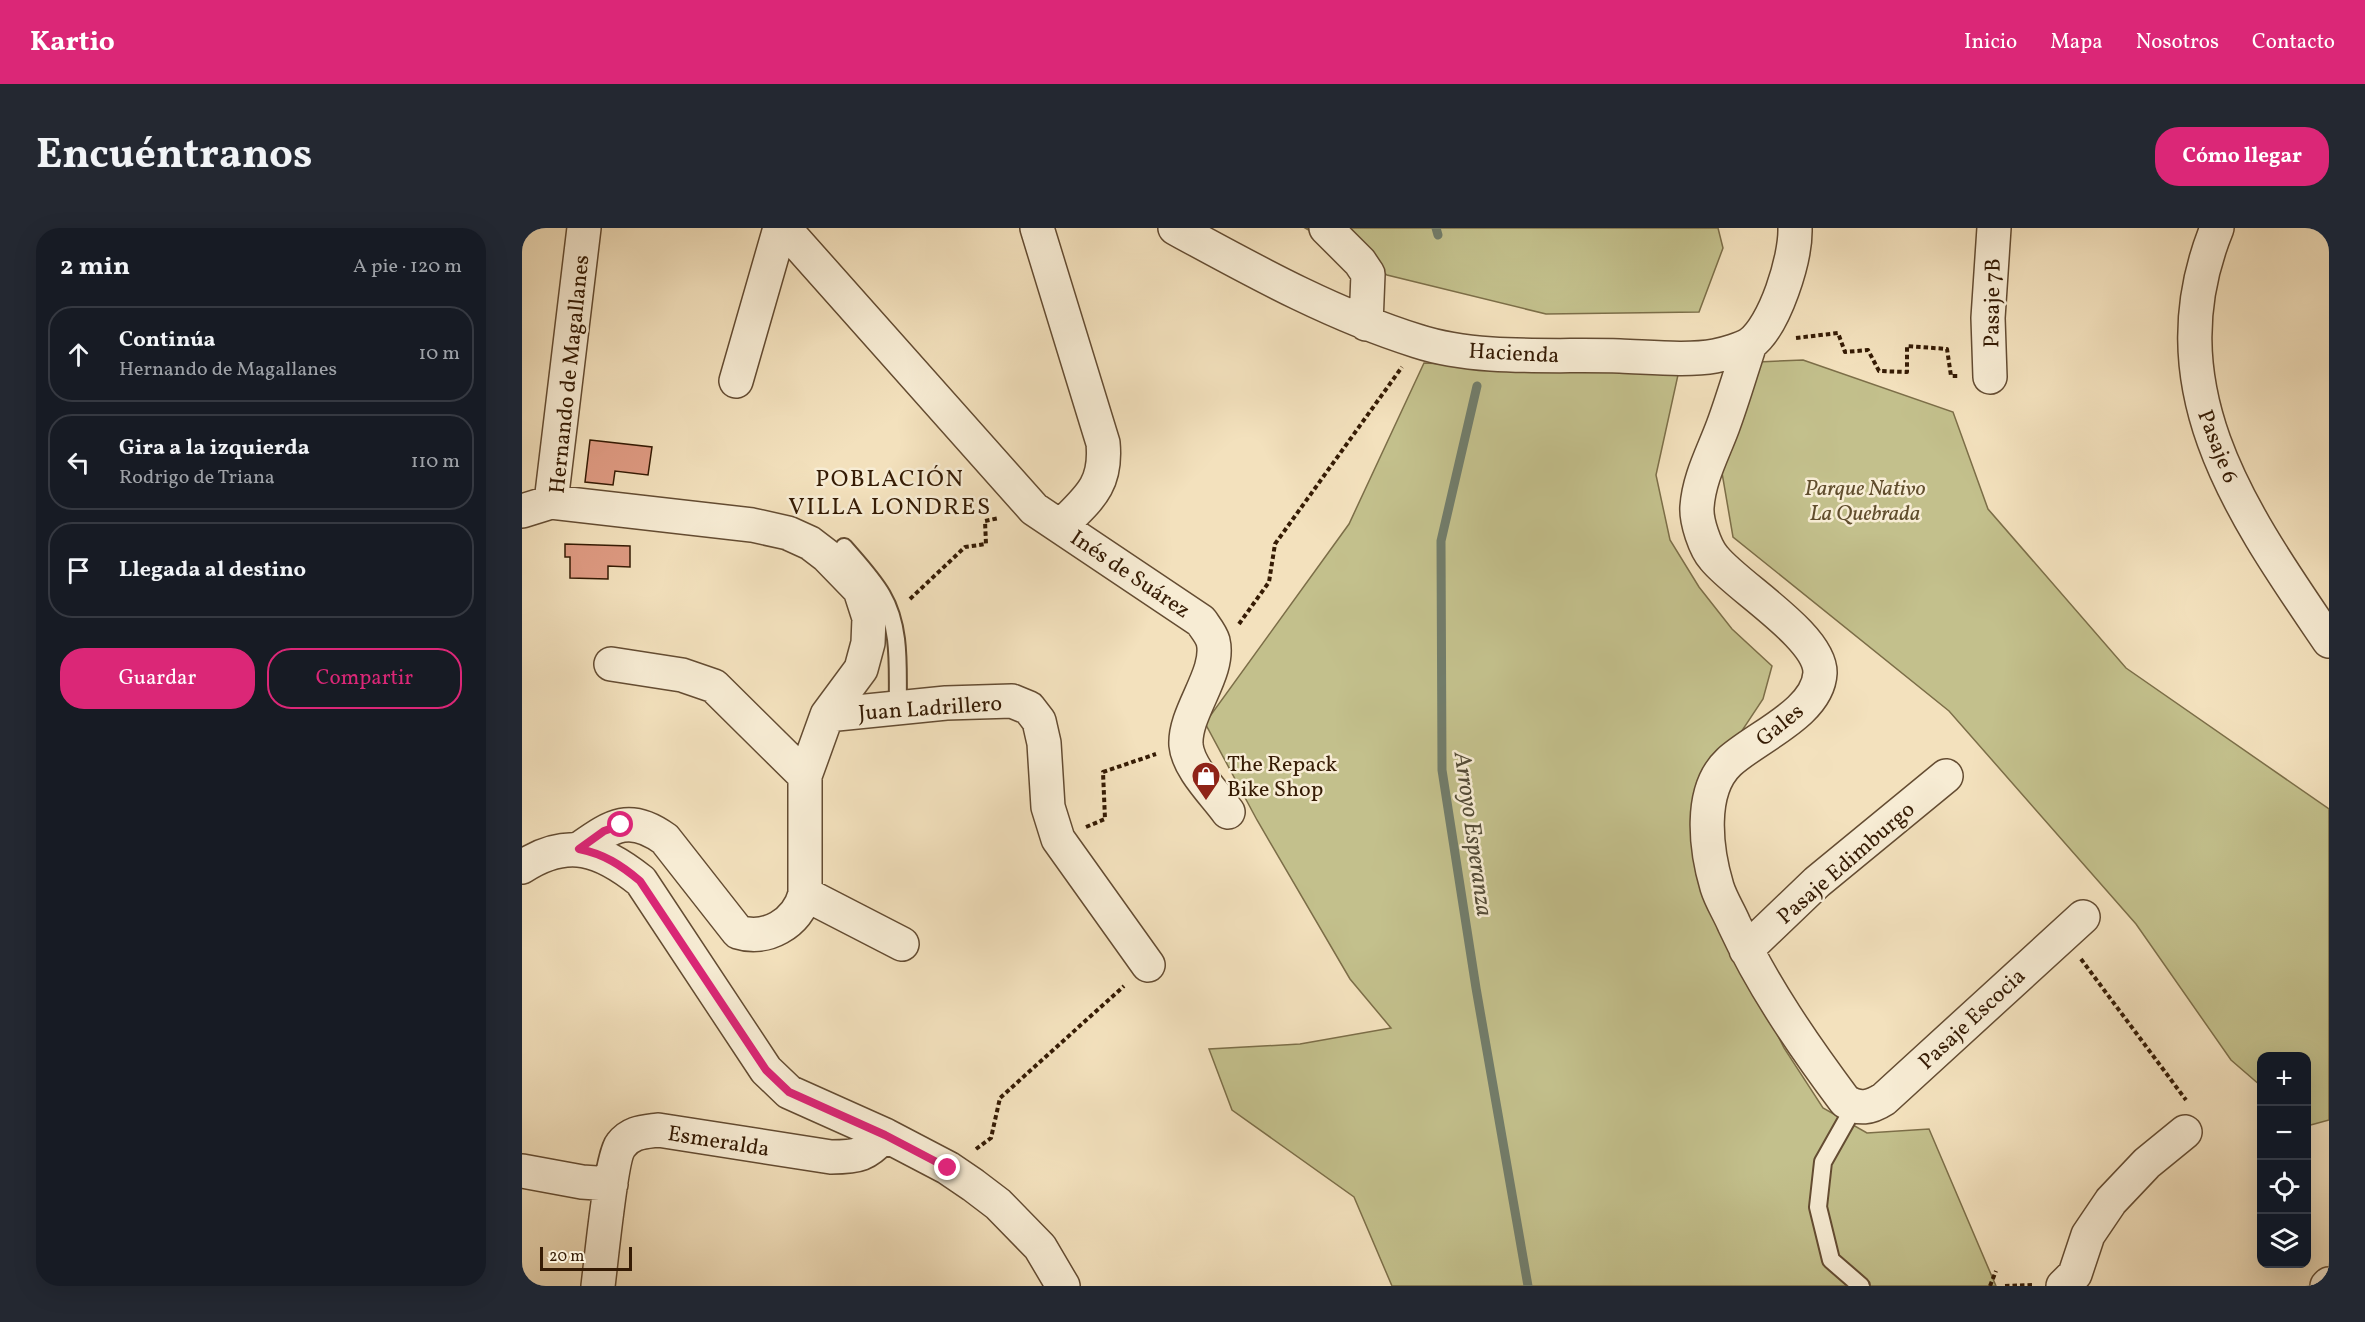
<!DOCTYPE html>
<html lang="es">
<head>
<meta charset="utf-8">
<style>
  :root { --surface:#171b24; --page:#242831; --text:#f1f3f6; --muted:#9ea1a6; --line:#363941; --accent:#db2777 }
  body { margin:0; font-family:Vollkorn,serif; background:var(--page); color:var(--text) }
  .controls { position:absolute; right:18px; bottom:18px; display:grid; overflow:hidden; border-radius:12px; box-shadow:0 6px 24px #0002 }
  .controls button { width:54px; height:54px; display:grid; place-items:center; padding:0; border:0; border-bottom:2px solid var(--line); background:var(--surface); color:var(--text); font:30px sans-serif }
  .scale { position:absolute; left:18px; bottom:15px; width:92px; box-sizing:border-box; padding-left:6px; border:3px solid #351b04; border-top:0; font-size:16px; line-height:21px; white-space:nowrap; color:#351b04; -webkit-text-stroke:4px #f7ecd4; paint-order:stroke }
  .stop { position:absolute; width:18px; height:18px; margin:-14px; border:4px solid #db2777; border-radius:50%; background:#fff }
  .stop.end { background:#db2777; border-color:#fff; box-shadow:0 2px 6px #0008 }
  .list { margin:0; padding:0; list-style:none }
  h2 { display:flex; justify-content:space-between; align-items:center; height:78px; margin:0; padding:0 24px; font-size:26px }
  h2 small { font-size:20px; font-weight:400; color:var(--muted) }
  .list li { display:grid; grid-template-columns:39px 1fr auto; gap:18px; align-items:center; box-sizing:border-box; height:96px; margin:0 12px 12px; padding:0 12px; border:2px solid var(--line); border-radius:24px }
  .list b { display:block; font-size:22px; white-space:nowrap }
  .list p { margin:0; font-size:20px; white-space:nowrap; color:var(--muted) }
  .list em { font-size:20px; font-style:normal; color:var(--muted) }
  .actions { display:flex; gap:12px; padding:18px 24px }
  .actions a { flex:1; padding:14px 0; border:2px solid var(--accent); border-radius:24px; text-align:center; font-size:21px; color:var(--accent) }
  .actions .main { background:var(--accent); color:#fff }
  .icon { flex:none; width:33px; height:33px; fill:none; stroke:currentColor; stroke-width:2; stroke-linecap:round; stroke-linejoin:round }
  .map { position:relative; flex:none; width:1807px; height:1058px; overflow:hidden; border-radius:24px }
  header { display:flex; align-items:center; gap:36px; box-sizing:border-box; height:84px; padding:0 30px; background:var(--accent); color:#fff }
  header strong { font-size:28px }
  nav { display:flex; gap:33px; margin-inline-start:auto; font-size:21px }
  .intro { display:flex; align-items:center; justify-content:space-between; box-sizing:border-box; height:144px; padding:0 36px }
  h1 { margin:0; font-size:42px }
  .button { padding:15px 27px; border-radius:24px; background:var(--accent); color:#fff; font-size:21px; font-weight:700 }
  main { display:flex; gap:36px; padding:0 36px }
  aside { flex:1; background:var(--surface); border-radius:24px; box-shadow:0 6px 24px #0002 }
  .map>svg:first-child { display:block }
</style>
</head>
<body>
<header>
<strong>Kartio</strong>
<nav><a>Inicio</a><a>Mapa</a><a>Nosotros</a><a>Contacto</a></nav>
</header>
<div class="intro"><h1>Encuéntranos</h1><a class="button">Cómo llegar</a></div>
<main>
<aside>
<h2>2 min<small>A pie · 120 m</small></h2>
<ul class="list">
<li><svg class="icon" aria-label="ahead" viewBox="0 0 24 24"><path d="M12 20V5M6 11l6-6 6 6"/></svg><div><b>Continúa</b><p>Hernando de Magallanes</p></div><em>10 m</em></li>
<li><svg class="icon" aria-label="left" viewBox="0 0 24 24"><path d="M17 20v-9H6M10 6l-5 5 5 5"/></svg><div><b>Gira a la izquierda</b><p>Rodrigo de Triana</p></div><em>110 m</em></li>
<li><svg class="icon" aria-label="arrive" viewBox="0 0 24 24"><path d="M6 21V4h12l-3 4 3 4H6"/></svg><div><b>Llegada al destino</b></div></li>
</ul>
<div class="actions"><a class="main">Guardar</a><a>Compartir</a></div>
</aside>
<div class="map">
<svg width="1807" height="1058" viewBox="0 0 1807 1058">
  <rect width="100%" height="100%" fill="#f3e1bd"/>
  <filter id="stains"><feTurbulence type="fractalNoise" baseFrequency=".00333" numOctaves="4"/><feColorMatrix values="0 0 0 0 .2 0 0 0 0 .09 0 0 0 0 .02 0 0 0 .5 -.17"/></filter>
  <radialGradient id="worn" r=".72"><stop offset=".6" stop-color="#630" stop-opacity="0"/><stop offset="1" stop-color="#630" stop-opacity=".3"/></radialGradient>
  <!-- green -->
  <path fill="#c3c08c" stroke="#7c6e48" stroke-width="1.5" d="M783 0H1196L1201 20 1177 84 1024 86 865 47Z
    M1281 132 1431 184 1466 281 1604 440 1807 581V892L1785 898 1784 828H1740L1739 858 1709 832 1614 696 1427 483 1211 309 1199 239 1236 134Z
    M902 135 1156 147 1134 247 1148 312 1177 359 1210 401 1250 438 1241 471 1192 545 1182 658 1262 820 1301 880 1345 905 1407 901 1474 1058H870L832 969 710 882 687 821 778 816 869 800 828 751 735 592 683 495 827 296Z"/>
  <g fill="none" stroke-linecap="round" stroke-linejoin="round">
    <!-- stream -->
    <path stroke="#727d6b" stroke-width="9" d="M914 0 916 7
      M955 158 919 313 920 542 954 760 1006 1058"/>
  </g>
  <!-- building -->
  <path fill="#df9b83" stroke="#351b04" stroke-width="1.5" d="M68 212 130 219 126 247 93 243 91 257 63 254Z
    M43 316 108 318V339L86 338V351L48 350V329H43Z"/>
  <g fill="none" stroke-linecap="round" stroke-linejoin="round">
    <!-- lane casing -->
    <g stroke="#644c32" stroke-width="20">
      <path id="lane" d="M322 319C335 334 350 350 360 367 380 401 375 443 376 481
        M1332 879 1301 934 1296 979 1309 1032 1339 1058"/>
    </g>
    <!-- street casing -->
    <g stroke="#644c32" stroke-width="36">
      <path id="street" d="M262 0 512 281 679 393C683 399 689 406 691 413 699 445 662 484 664 517 666 540 693 566 706 584
        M515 0 581 215C585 257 567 270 539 298
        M653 0C732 43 809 86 895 113 956 133 1034 126 1098 128 1127 129 1166 133 1193 128 1203 126 1220 121 1228 116 1253 98 1274 30 1273 0
        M804 0 838 34 846 46 844 96
        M1695 0C1630 160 1720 285 1807 413
        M1228 116C1219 143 1211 171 1201 198 1191 225 1177 250 1175 279 1174 293 1183 320 1192 330 1214 358 1299 408 1298 445 1296 485 1234 509 1207 534 1176 563 1184 622 1195 659 1199 672 1207 684 1212 696 1241 759 1282 818 1323 873 1337 882 1348 880 1362 871L1561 689
        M1468 149 1466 90 1472 0
        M214 153 258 0
        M29 274 62 0
        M0 283 29 274 230 297 266 305 288 315 305 328 338 362 347 390 346 415 339 441 305 487 283 548V666C275 696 244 713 216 704L143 611C107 585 90 598 57 621
        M89 436 160 447 192 458 283 548
        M305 487 424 475 490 473 507 480 517 493 522 515 526 579 536 611 626 737
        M0 639C46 609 79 621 119 653L244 842 267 864 363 907 426 940 451 957 476 976 518 1019 541 1058
        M283 666 380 716
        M1224 722 1295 654 1424 548
        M0 943 60 954 89 956
        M76 1058C79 1035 89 929 99 917 109 904 121 904 136 902L309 929C337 929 344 927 363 907
        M1541 1058 1553 1046 1566 1007 1589 973 1625 935 1663 904
        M1805 1058 1807 1056"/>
    </g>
    <!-- path -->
    <path stroke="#351b04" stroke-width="4" stroke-dasharray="4.5 3" stroke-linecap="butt" d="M1274 110 1316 105 1323 124 1346 122 1357 143 1385 144V118L1425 121 1429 148H1437
      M388 371 443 319 464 316 463 293 477 290
      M717 396 747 354 753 316 880 139
      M564 599 583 591 581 544 634 526
      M1559 731 1664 872
      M454 921 469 910 478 870 602 758
      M1468 1058 1474 1043
      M1483 1058 1512 1057"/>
    <!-- lane -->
    <use href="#lane" stroke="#f7ecd4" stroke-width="16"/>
    <!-- street -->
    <use href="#street" stroke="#f7ecd4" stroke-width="33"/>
  </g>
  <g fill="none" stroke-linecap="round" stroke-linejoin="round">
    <!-- route -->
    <path stroke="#db2777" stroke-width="8" d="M99 597 82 603 57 621C82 626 99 637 118 653L244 842 267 864 363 907 426 940"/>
  </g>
  <!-- icons -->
  <defs>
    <g id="shop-pin" transform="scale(1.5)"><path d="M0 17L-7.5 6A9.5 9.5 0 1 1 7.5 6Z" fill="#8f2418" stroke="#f7ecd4"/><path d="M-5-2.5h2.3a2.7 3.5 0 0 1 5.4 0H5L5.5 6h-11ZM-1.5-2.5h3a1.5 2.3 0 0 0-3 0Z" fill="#fff"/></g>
  </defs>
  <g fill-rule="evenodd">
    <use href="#shop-pin" x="684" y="548"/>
  </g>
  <g text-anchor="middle" stroke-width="5" stroke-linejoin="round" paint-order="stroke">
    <!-- street labels -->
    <g font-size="22" fill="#351b04" stroke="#f7ecd4">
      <text transform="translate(1469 75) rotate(-89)" y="8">Pasaje 7B</text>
      <text transform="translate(992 124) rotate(3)" y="8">Hacienda</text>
      <text transform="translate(46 146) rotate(-84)" y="8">Hernando de Magallanes</text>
      <text transform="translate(1697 218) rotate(69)" y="8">Pasaje 6</text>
      <text transform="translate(609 345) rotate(34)" y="8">Inés de Suárez</text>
      <text transform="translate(408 479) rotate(-4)" y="8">Juan Ladrillero</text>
      <text transform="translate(1257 496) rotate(-39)" y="8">Gales</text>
      <text transform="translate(1323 634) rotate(-41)" y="8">Pasaje Edimburgo</text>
      <text transform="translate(1449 790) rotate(-43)" y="8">Pasaje Escocia</text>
      <text transform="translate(197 912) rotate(9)" y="8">Esmeralda</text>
    </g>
    <!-- park labels -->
    <g font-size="22" font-style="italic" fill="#604d2d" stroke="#f7ecd4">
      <text x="1343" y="267">Parque Nativo<tspan x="1343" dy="25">La Quebrada</tspan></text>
    </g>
    <!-- poi labels -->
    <g font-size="22" fill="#351b04" stroke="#f7ecd4" text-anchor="start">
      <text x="705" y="543">The Repack<tspan x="705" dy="25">Bike Shop</tspan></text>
    </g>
    <!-- neighbourhood labels -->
    <g font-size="24" letter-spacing="1.5" fill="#351b04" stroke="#f7ecd4">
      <text x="368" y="258">POBLACIÓN<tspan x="368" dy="28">VILLA LONDRES</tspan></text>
    </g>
    <!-- water labels -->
    <g font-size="24" font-style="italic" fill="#544c38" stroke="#f7ecd4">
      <text transform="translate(952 606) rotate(82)" y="8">Arroyo Esperanza</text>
    </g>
  </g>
  <rect width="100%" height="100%" filter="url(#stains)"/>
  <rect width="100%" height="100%" fill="url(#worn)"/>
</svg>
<div class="controls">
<button>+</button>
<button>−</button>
<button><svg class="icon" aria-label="locate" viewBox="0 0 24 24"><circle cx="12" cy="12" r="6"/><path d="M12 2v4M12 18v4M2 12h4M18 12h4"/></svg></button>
<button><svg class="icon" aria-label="layers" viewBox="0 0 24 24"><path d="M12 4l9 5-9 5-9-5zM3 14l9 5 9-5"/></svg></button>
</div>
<div class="scale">20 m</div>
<div class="stop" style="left:99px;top:597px"></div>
<div class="stop end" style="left:426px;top:940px"></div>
</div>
</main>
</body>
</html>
